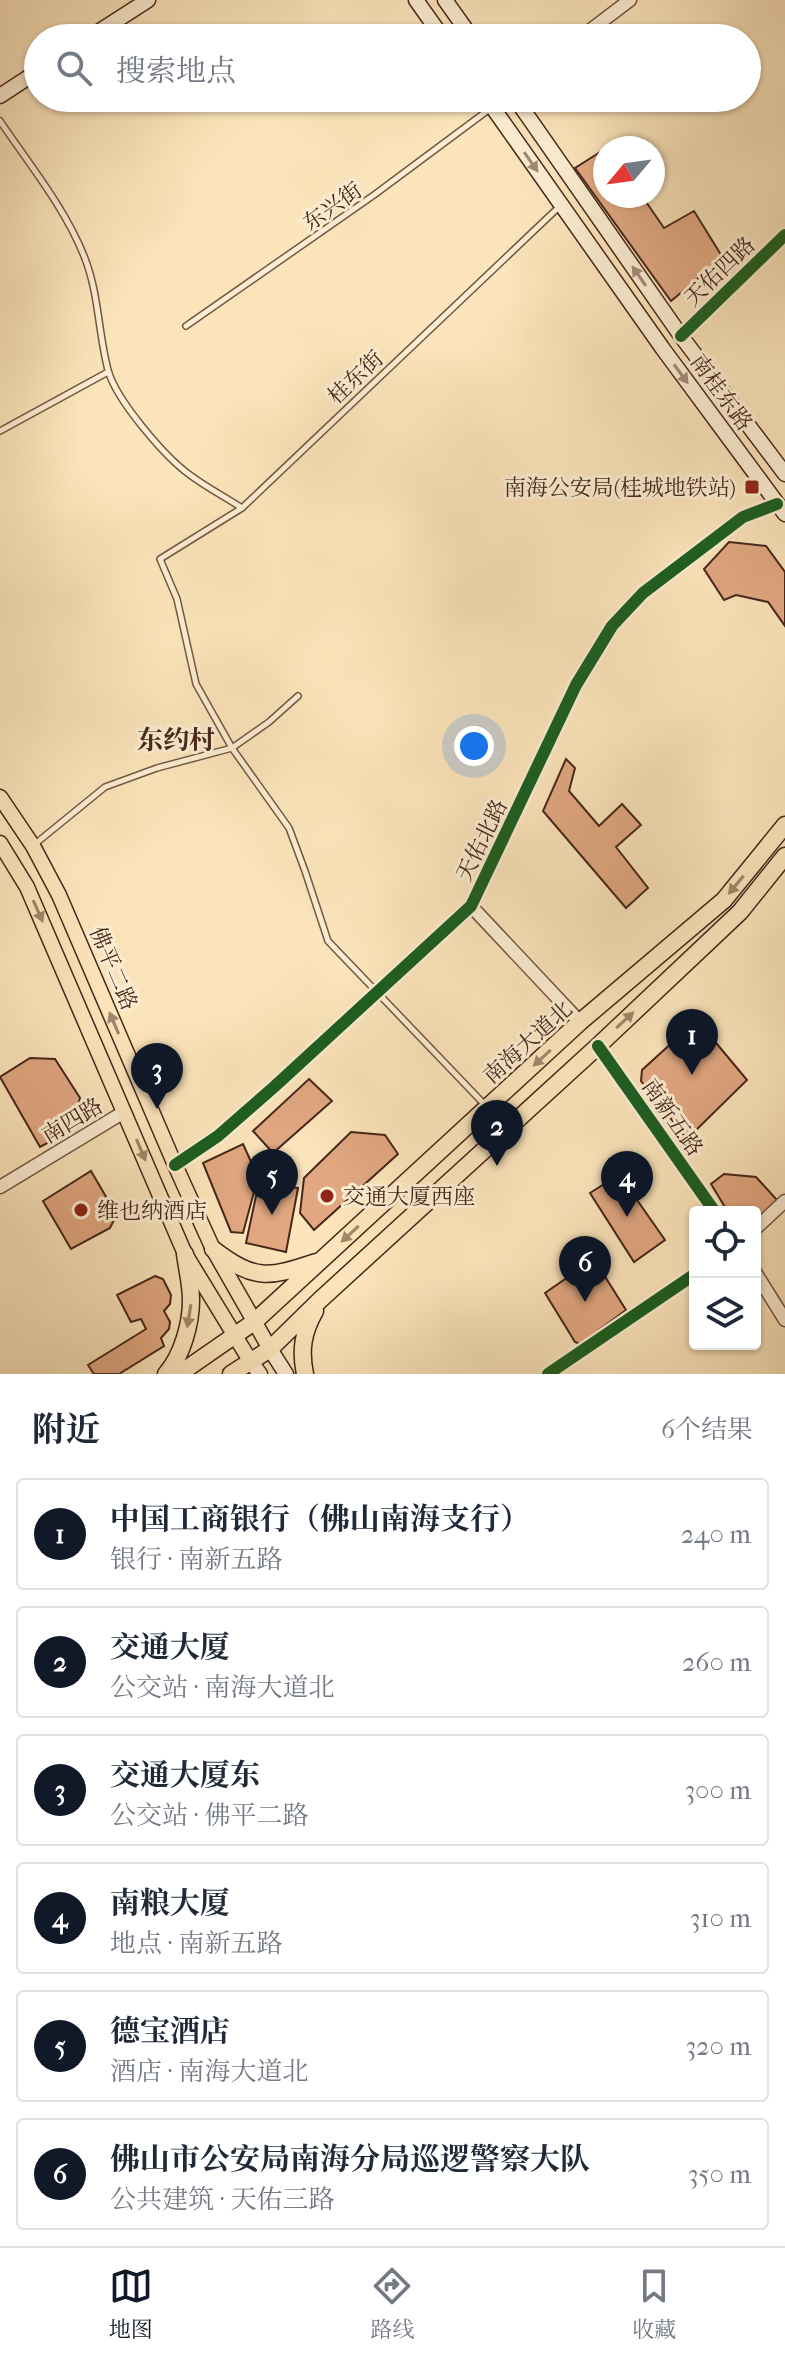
<!DOCTYPE html>
<html lang="zh">
<head>
<meta charset="utf-8">
<style>
  :root { --surface:#fff; --page:#f6f6f7; --text:#1f2937; --muted:#747a83; --line:#e0e1e3; --accent:#111827 }
  body { margin:0; font-family:"IM FELL French Canon","Noto Serif SC",serif; background:var(--page); color:var(--text) }
  .controls { position:absolute; right:24px; bottom:24px; display:grid; overflow:hidden; border-radius:8px; box-shadow:0 2px 6px #0004 }
  .controls button { width:72px; height:72px; display:grid; place-items:center; padding:0; border:0; border-bottom:2px solid var(--line); background:var(--surface); color:var(--text); font:40px sans-serif }
  .compass { position:absolute; left:593px; top:136px; width:72px; height:72px; border-radius:50%; background:var(--surface); box-shadow:0 2px 6px #0004; rotate:241deg }
  .you { position:absolute; left:474px; top:746px; width:28px; height:28px; margin:-20px; border:6px solid #fff; border-radius:50%; background:#1a73e8; box-shadow:0 0 0 12px #1a73e833 }
  .badge { display:grid; place-items:center; width:52px; height:52px; border-radius:50%; background:var(--accent); color:#fff; font-size:26px; font-weight:700 }
  .pin { position:absolute; translate:-50% -66px; filter:drop-shadow(0 2px 4px #0008) }
  .pin::after { content:''; position:absolute; top:42px; width:28px; height:24px; background:inherit; clip-path:polygon(0 0,100% 0,50% 100%) }
  .list { margin:0; padding:0; list-style:none }
  h2 { display:flex; justify-content:space-between; align-items:center; height:104px; margin:0; padding:0 32px; font-size:34px }
  h2 small { font-size:26px; font-weight:400; color:var(--muted) }
  .list li { display:grid; grid-template-columns:52px 1fr auto; gap:24px; align-items:center; box-sizing:border-box; height:112px; margin:0 16px 16px; padding:0 16px; border:2px solid var(--line); border-radius:8px }
  .list b { display:block; font-size:30px; white-space:nowrap }
  .list p { margin:0; font-size:26px; white-space:nowrap; color:var(--muted) }
  .list em { font-size:26px; font-style:normal; color:var(--muted) }
  .icon { flex:none; width:44px; height:44px; fill:none; stroke:currentColor; stroke-width:2; stroke-linecap:round; stroke-linejoin:round }
  .map { position:relative; flex:none; width:785px; height:1374px; overflow:hidden }
  .search { position:absolute; background:var(--surface); box-shadow:0 2px 6px #0004; left:24px; right:24px; top:24px; height:88px; display:flex; align-items:center; gap:20px; box-sizing:border-box; padding:0 28px; border-radius:44px; color:var(--muted); font-size:30px }
  .sheet { height:872px; background:var(--surface) }
  nav { display:flex; justify-content:space-around; align-items:center; box-sizing:border-box; height:112px; border-top:2px solid var(--line); background:var(--surface); font-size:22px; color:var(--muted) }
  nav a { display:grid; justify-items:center; gap:4px }
  nav .on { color:var(--accent) }
  .map>svg:first-child { display:block }
</style>
</head>
<body>
<div class="map">
<svg width="785" height="1374" viewBox="0 0 785 1374">
  <rect width="100%" height="100%" fill="#fce5bc"/>
  <filter id="stains"><feTurbulence type="fractalNoise" baseFrequency=".0025" numOctaves="4"/><feColorMatrix values="0 0 0 0 .2 0 0 0 0 .09 0 0 0 0 .02 0 0 0 .5 -.17"/></filter>
  <radialGradient id="worn" r=".72"><stop offset=".6" stop-color="#630" stop-opacity="0"/><stop offset="1" stop-color="#630" stop-opacity=".3"/></radialGradient>
  <!-- building -->
  <path fill="#e1a882" stroke="#47261b" stroke-width="2" d="M605 149V196H642L664 228 694 211 723 258 671 301 575 168Z
    M729 542 766 546 785 572V626L768 602 736 595 724 600 704 569Z
    M566 759 575 768 569 791 599 826 622 804 641 825 616 847 648 888 626 908 543 811Z
    M697 1020 747 1080 687 1139 641 1081 642 1070Z
    M30 1058 55 1059 80 1098 72 1130 40 1147 0 1077Z
    M309 1079 332 1101 273 1153 253 1131Z
    M351 1132 385 1135 398 1154 314 1230 300 1213 304 1178Z
    M243 1144 258 1177 243 1233 231 1232 203 1163Z
    M91 1171 112 1207 115 1214 114 1220 110 1228 71 1249 43 1201Z
    M724 1174 756 1177 777 1200 761 1216 755 1218V1212H728L711 1184Z
    M617 1176 623 1180 665 1240 634 1262 590 1193Z
    M259 1182 298 1188 286 1252 246 1243Z
    M594 1259 626 1310 580 1344 575 1342 545 1293Z
    M155 1276 163 1279 171 1295 170 1304 164 1311 170 1322 169 1329 161 1338 164 1346 119 1374H94L88 1365 146 1329 141 1319 131 1322 117 1295Z"/>
  <g fill="none" stroke-linecap="round" stroke-linejoin="round">
    <!-- service casing -->
    <g stroke="#745643" stroke-width="8">
      <path id="service" d="M0 121C29 164 65 208 84 256 99 293 98 332 108 370 116 400 165 457 190 475 206 487 225 497 242 508
        M186 326 374 195 491 108
        M0 431 108 372
        M35 844 105 787 157 768 232 748 269 722 298 696
        M484 1104 328 941 305 871 289 828 232 748 196 684 177 599 160 559 242 508 560 206"/>
    </g>
    <!-- tertiary casing -->
    <g stroke="#745643" stroke-width="15">
      <path id="tertiary" d="M580 38 630 0
        M681 336 785 235
        M471 906 580 1022
        M598 1046 715 1212
        M175 1165 218 1136 274 1087 471 906 576 685 612 626 643 593 743 517 777 504
        M0 1187 124 1112
        M755 1229 785 1201
        M755 1272 785 1320
        M548 1374 695 1274"/>
    </g>
    <!-- secondary casing -->
    <g stroke="#47261b" stroke-width="17">
      <path id="secondary" d="M416 0 443 38
        M445 0 472 38
        M89 38 148 0
        M0 96 38 71
        M486 98 663 349 785 514
        M515 98 681 336 785 474
        M270 1349 286 1374
        M251 1362 260 1374"/>
    </g>
    <!-- primary casing -->
    <g stroke="#47261b" stroke-width="17">
      <path id="primary" d="M0 797 33 846 59 895 175 1165 213 1249 270 1349
        M0 843 27 887 185 1254 251 1362"/>
    </g>
    <!-- trunk casing -->
    <g stroke="#47261b" stroke-width="19">
      <path id="trunk" d="M213 1249C255 1281 268 1278 316 1262
        M166 1374C182 1356 191 1324 191 1300 191 1285 187 1269 185 1254
        M179 1374 254 1322 580 1022 724 900 785 825
        M231 1374 270 1349 320 1300 598 1046 740 912 785 856
        M305 1374C300 1350 303 1332 315 1311"/>
    </g>
    <!-- service -->
    <use href="#service" stroke="#fdeed3" stroke-width="5"/>
    <!-- tertiary -->
    <use href="#tertiary" stroke="#fdeed3" stroke-width="12"/>
    <!-- secondary -->
    <use href="#secondary" stroke="#fdeed3" stroke-width="14"/>
    <!-- primary -->
    <use href="#primary" stroke="#fce5bc" stroke-width="14"/>
    <!-- trunk -->
    <use href="#trunk" stroke="#fce5bc" stroke-width="16"/>
    <!-- cycleway casing -->
    <g stroke="#fdeed3" stroke-width="17">
      <path id="cycleway" d="M681 336 785 235
        M598 1046 715 1212
        M175 1165 218 1136 274 1087 471 906 576 685 612 626 643 593 743 517 777 504
        M548 1374 695 1274"/>
    </g>
    <!-- cycleway -->
    <use href="#cycleway" stroke="#1b5e20" stroke-width="12"/>
  </g>
  <!-- one-way arrows -->
  <defs><path id="oneway-solid" d="M-6-.8H1V-3.2L6.5 0L1 3.2V.8H-6Z" transform="scale(2)"/></defs>
  <g fill="#a28a77">
    <use href="#oneway-solid" transform="translate(531 162) rotate(55)"/>
    <use href="#oneway-solid" transform="translate(639 276) rotate(-125)"/>
    <use href="#oneway-solid" transform="translate(681 374) rotate(54)"/>
  </g>
  <g fill="#a2866c">
    <use href="#oneway-solid" transform="translate(736 885) rotate(129)"/>
    <use href="#oneway-solid" transform="translate(38 911) rotate(66)"/>
    <use href="#oneway-solid" transform="translate(625 1020) rotate(-43)"/>
    <use href="#oneway-solid" transform="translate(114 1023) rotate(-113)"/>
    <use href="#oneway-solid" transform="translate(542 1058) rotate(137)"/>
    <use href="#oneway-solid" transform="translate(141 1150) rotate(67)"/>
    <use href="#oneway-solid" transform="translate(350 1234) rotate(137)"/>
    <use href="#oneway-solid" transform="translate(189 1316) rotate(99)"/>
  </g>
  <!-- markers -->
  <g fill="#8f2418" stroke="#fdeed3" stroke-width="3">
    <rect x="744" y="479" width="16" height="16" rx="4"/>
    <circle cx="327" cy="1196" r="8"/>
    <circle cx="81" cy="1210" r="8"/>
  </g>
  <g text-anchor="middle" stroke-width="6" stroke-linejoin="round" paint-order="stroke">
    <!-- street labels -->
    <g font-size="22" fill="#47261b" stroke="#fdeed3">
      <text transform="translate(332 206) rotate(-35)" y="8">东兴街</text>
      <text transform="translate(719 271) rotate(-44)" y="8">天佑四路</text>
      <text transform="translate(355 377) rotate(-43)" y="8">桂东街</text>
      <text transform="translate(722 392) rotate(54)" y="8">南桂东路</text>
      <text transform="translate(481 840) rotate(-64)" y="8">天佑北路</text>
      <text transform="translate(114 968) rotate(67)" y="8">佛平二路</text>
      <text transform="translate(527 1042) rotate(-42)" y="8">南海大道北</text>
      <text transform="translate(673 1117) rotate(55)" y="8">南新五路</text>
      <text transform="translate(72 1120) rotate(-31)" y="8">南四路</text>
    </g>
    <!-- poi labels -->
    <g font-size="22" fill="#47261b" stroke="#fdeed3" text-anchor="start">
      <text x="736" y="495" text-anchor="end">南海公安局(桂城地铁站)</text>
      <text x="343" y="1204">交通大厦西座</text>
      <text x="97" y="1218">维也纳酒店</text>
    </g>
    <!-- quarter labels -->
    <g font-size="26" font-weight="bold" fill="#47261b" stroke="#fdeed3">
      <text x="176" y="749">东约村</text>
    </g>
  </g>
  <rect width="100%" height="100%" filter="url(#stains)"/>
  <rect width="100%" height="100%" fill="url(#worn)"/>
</svg>
<div class="controls">
<button><svg class="icon" aria-label="locate" viewBox="0 0 24 24"><circle cx="12" cy="12" r="6"/><path d="M12 2v4M12 18v4M2 12h4M18 12h4"/></svg></button>
<button><svg class="icon" aria-label="layers" viewBox="0 0 24 24"><path d="M12 4l9 5-9 5-9-5zM3 14l9 5 9-5"/></svg></button>
</div>
<svg class="compass" viewBox="-18 -18 36 36"><path d="M0-13l5 13h-10z" fill="#e53935"/><path d="M0 13l5-13h-10z" fill="#747a83"/></svg>
<div class="you"></div>
<div class="pin badge" style="left:692px;top:1075px">1</div>
<div class="pin badge" style="left:497px;top:1166px">2</div>
<div class="pin badge" style="left:157px;top:1109px">3</div>
<div class="pin badge" style="left:627px;top:1217px">4</div>
<div class="pin badge" style="left:272px;top:1215px">5</div>
<div class="pin badge" style="left:585px;top:1302px">6</div>
<div class="search"><svg class="icon" aria-label="search" viewBox="0 0 24 24"><circle cx="10" cy="10" r="6"/><path d="M15 15l6 6"/></svg>搜索地点</div>
</div>
<section class="sheet">
<h2>附近<small>6个结果</small></h2>
<ul class="list">
<li><span class="badge">1</span><div><b>中国工商银行（佛山南海支行）</b><p>银行 · 南新五路</p></div><em>240 m</em></li>
<li><span class="badge">2</span><div><b>交通大厦</b><p>公交站 · 南海大道北</p></div><em>260 m</em></li>
<li><span class="badge">3</span><div><b>交通大厦东</b><p>公交站 · 佛平二路</p></div><em>300 m</em></li>
<li><span class="badge">4</span><div><b>南粮大厦</b><p>地点 · 南新五路</p></div><em>310 m</em></li>
<li><span class="badge">5</span><div><b>德宝酒店</b><p>酒店 · 南海大道北</p></div><em>320 m</em></li>
<li><span class="badge">6</span><div><b>佛山市公安局南海分局巡逻警察大队</b><p>公共建筑 · 天佑三路</p></div><em>350 m</em></li>
</ul>
</section>
<nav>
<a class="on"><svg class="icon" aria-label="map" viewBox="0 0 24 24"><path d="M3 6l6-2 6 2 6-2v14l-6 2-6-2-6 2zM9 4v14M15 6v14"/></svg>地图</a>
<a><svg class="icon" aria-label="directions" viewBox="0 0 24 24"><path d="M12 3l9 9-9 9-9-9zM9 14v-3h6M13 9l2 2-2 2"/></svg>路线</a>
<a><svg class="icon" aria-label="saved" viewBox="0 0 24 24"><path d="M7 4h10v16l-5-4-5 4z"/></svg>收藏</a>
</nav>
</body>
</html>
